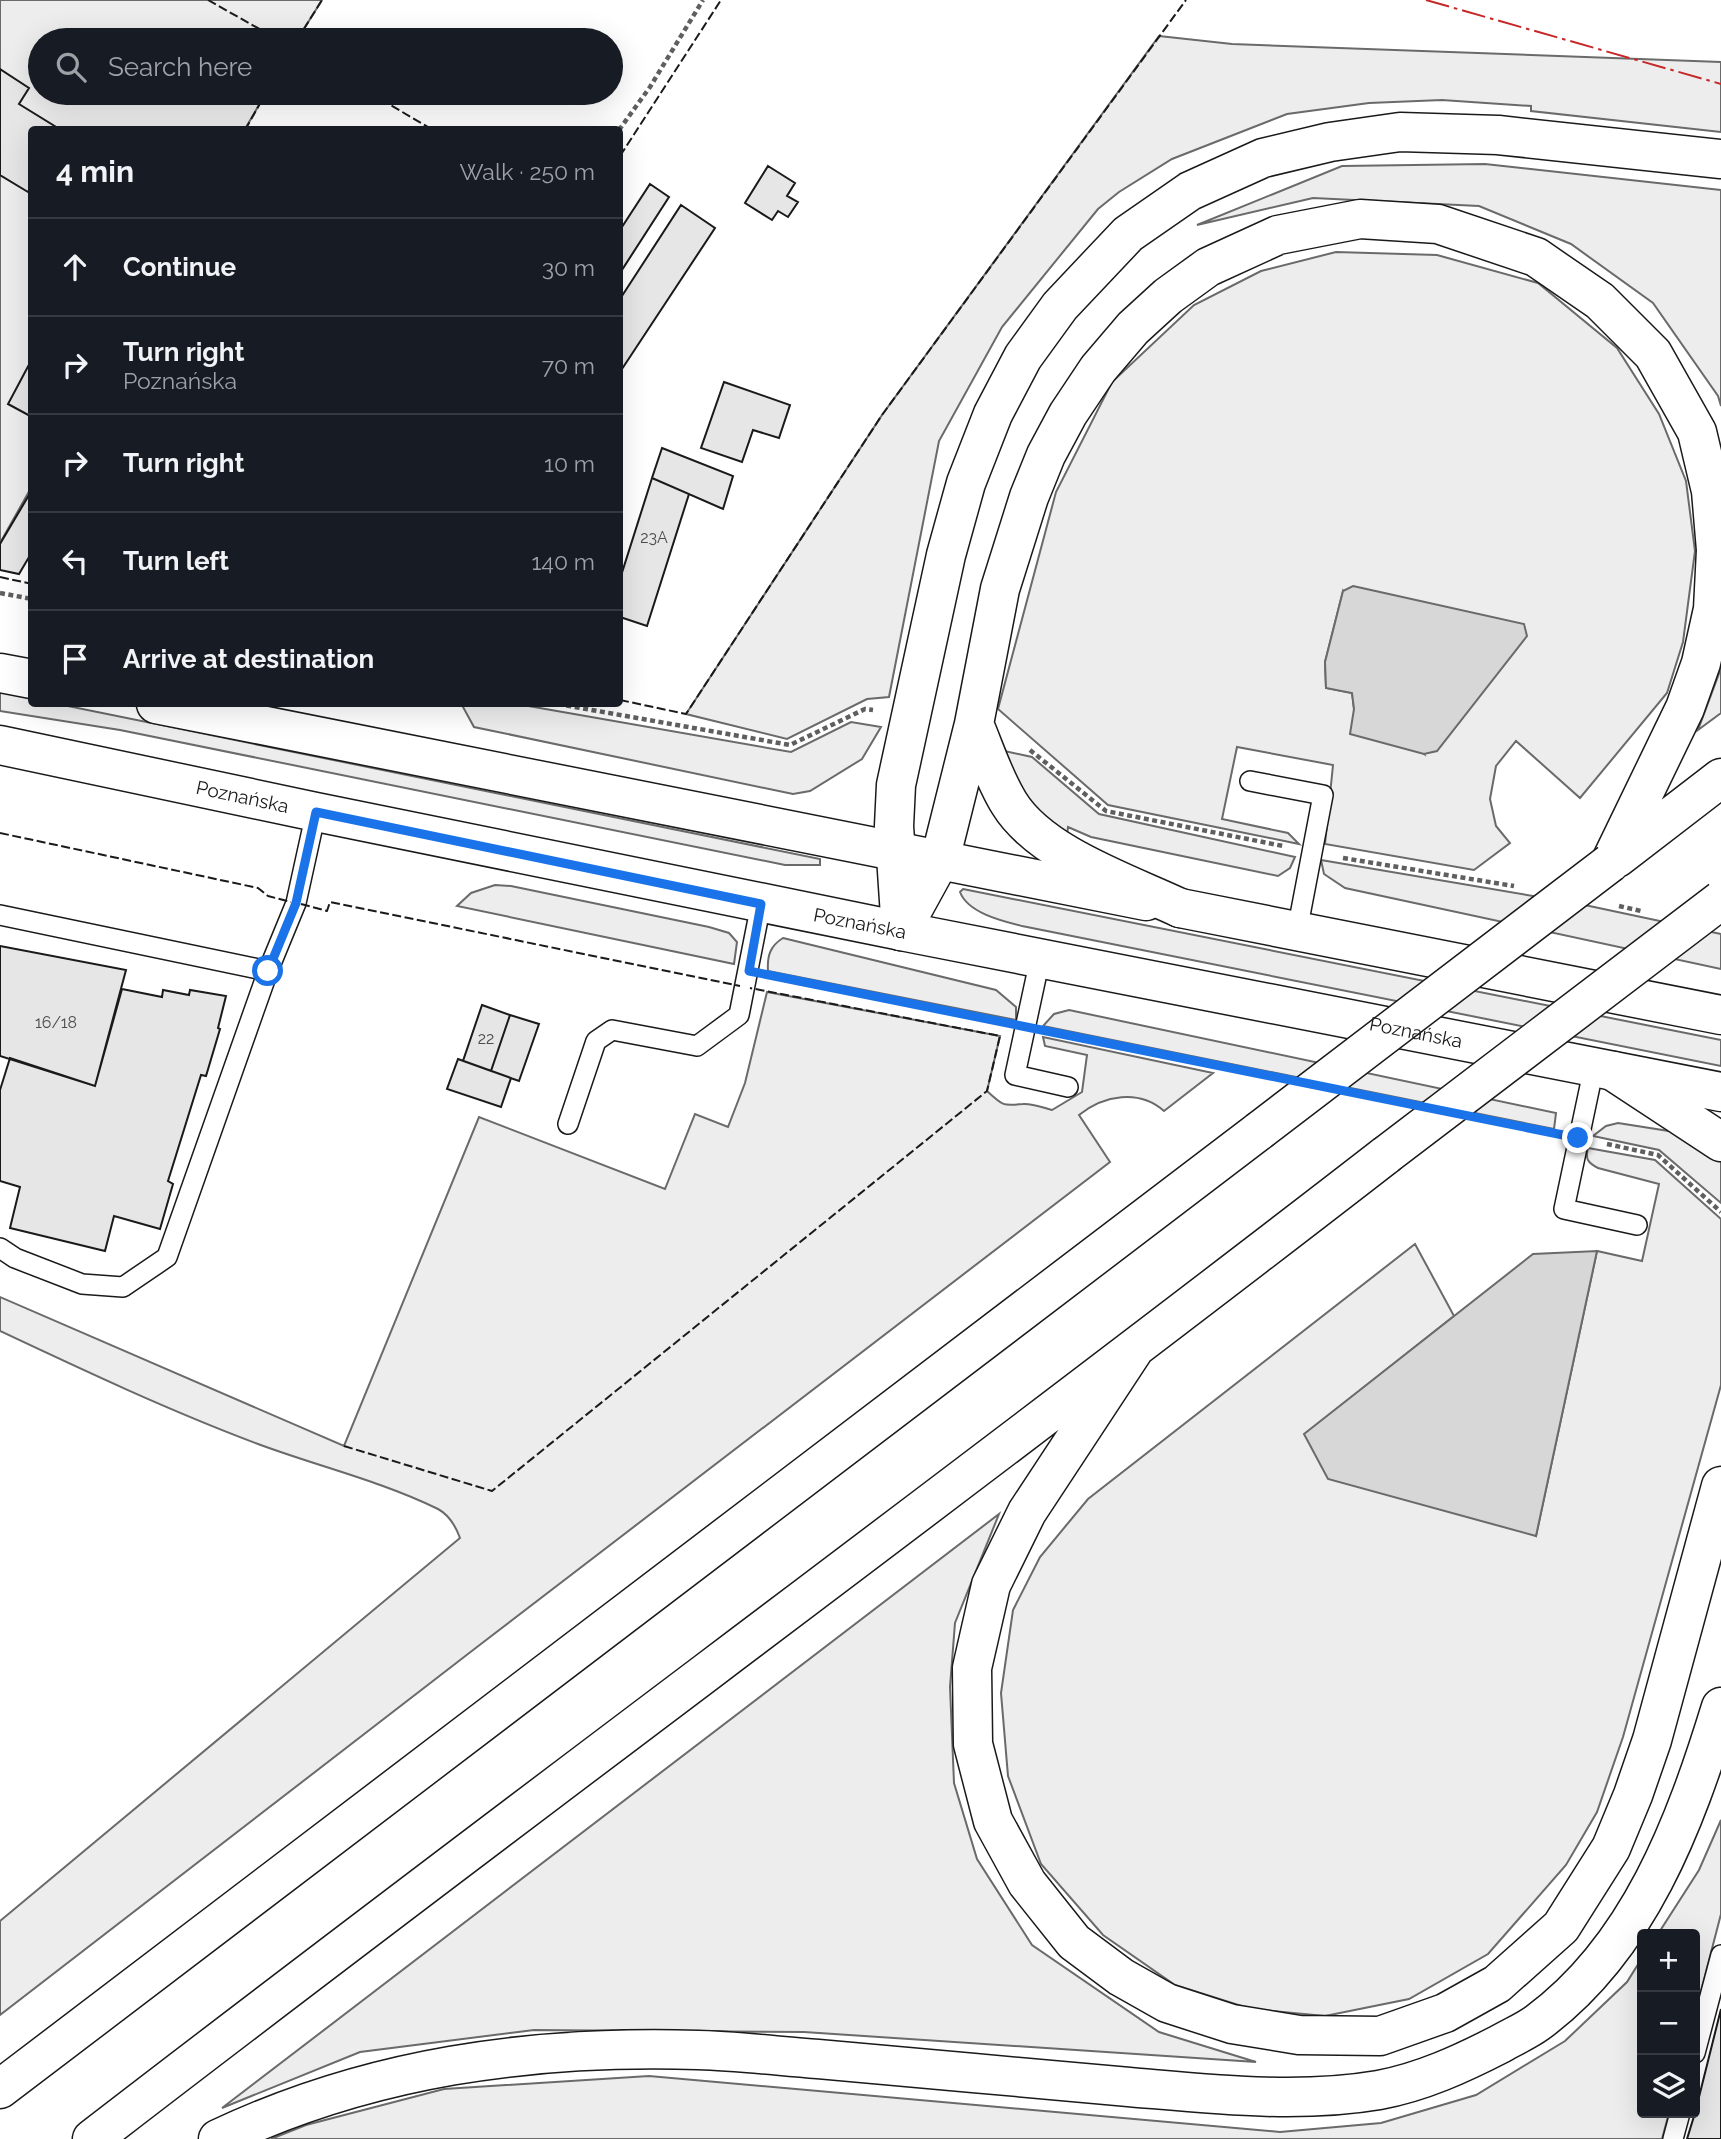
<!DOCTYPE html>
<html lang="en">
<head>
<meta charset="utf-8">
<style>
  :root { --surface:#171b24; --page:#242831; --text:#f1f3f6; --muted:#9ea1a6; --line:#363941 }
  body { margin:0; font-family:Raleway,sans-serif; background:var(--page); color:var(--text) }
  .controls { position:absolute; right:21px; bottom:21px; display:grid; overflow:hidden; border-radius:7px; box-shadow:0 7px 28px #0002 }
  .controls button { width:63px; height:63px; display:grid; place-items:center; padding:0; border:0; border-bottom:2px solid var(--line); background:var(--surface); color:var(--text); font:35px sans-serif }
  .stop { position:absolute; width:21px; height:21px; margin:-16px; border:5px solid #1a73e8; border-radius:50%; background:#fff }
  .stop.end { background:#1a73e8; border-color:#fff; box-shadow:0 2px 7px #0008 }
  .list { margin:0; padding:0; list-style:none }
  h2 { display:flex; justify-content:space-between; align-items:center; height:91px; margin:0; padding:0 28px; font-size:30px }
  h2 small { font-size:23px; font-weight:400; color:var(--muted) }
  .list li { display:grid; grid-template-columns:46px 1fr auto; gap:21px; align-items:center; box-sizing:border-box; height:98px; padding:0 28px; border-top:2px solid var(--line) }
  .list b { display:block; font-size:26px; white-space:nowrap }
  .list p { margin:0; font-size:23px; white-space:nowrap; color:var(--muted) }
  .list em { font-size:23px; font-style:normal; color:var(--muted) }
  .icon { flex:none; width:38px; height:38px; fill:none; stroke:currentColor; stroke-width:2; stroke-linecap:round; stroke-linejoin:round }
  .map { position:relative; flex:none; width:1721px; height:2139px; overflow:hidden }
  .search { position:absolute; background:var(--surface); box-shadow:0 7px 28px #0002; left:28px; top:28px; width:595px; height:77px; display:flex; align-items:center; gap:18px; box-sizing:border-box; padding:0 24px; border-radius:38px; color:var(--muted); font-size:26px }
  .panel { position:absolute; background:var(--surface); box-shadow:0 7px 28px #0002; left:28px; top:126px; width:595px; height:581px; border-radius:7px }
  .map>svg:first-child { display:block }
</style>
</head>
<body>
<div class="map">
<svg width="1721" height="2139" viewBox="0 0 1721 2139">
  <rect width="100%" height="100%" fill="#fff"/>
  <!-- green -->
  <path fill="#ededed" stroke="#6a6a6a" stroke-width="2" fill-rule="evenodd" d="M0 0H322L297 40H40V93H266L245 129 32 130 31 488 0 543Z
    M1159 36 1232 44 1721 62V132L1531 111V106L1442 100 1369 103 1287 114 1172 159 1119 192 1098 209 1002 327 939 441 889 697 867 699 787 739 686 714 882 415Z
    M1485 164 1721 190V406L1718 396 1653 303 1571 244 1479 206 1313 198 1197 225 1342 166Z
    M1336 252 1437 255 1538 283 1617 348 1659 414 1686 481 1695 551 1683 642 1667 693 1580 798 1516 741 1496 766 1490 799 1496 826 1510 843 1474 870 1325 844 1333 765 1237 747 1222 819 1288 833 1299 844 1108 805 998 709 1056 492 1112 382 1194 305 1261 271ZM1343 591 1424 754 1354 709 1352 693 1326 688 1325 662Z
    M1721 668V713L1698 730Z
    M0 692 31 698 32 704H58L820 859V865H785L120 730 0 711Z
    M464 704H517L791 752 851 722 881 727 862 759 810 791 793 794 474 727 463 707Z
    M1000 750 1032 757 1099 814 1295 857 1290 868 1278 876 1091 837 1068 827 1067 836 1042 815 1025 796Z
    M1321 860 1580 904 1721 934V969L1345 888 1324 874Z
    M495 885 511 886 709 927 729 933 737 942 734 964 457 906 471 893Z
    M963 889 1721 1040V1066L1022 926C1002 921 968 913 960 892Z
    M783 938 996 990 1016 1007V1020L768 971C767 956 770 946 783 938Z
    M767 992 1000 1036 987 1091C1003 1106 1003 1106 1023 1104 1031 1103 1044 1108 1052 1110L1082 1092 1087 1055 1045 1046 1043 1037 1213 1073 1164 1111C1139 1089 1104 1095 1079 1115L1110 1162 477 1647 0 2015V1921L460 1538C456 1527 449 1515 438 1509 381 1481 317 1466 258 1444 170 1411 85 1371 0 1331V1297L344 1446 479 1117 665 1189 695 1114 728 1127 745 1083Z
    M1069 1010 1556 1113 1554 1129 1043 1026 1054 1014Z
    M1618 1123 1675 1132 1721 1159V1203L1659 1150 1593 1136 1606 1126Z
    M1588 1148 1655 1160 1721 1219V1385L1623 1737 1597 1812 1566 1865 1488 1954 1409 1999 1325 2016 1251 2009 1175 1985 1103 1935 1041 1864 1008 1776 1001 1693 1013 1610 1040 1557 1088 1499 1415 1244 1454 1316 1305 1434 1536 1536 1597 1251 1642 1261 1659 1184 1598 1168C1588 1163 1585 1159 1588 1148Z
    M999 1514 955 1623 950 1687 954 1783 977 1859 1032 1945 1159 2032 1256 2062 804 2032 534 2030 360 2052 222 2108Z
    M1721 1820V1914L1695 2014V1934H1658L1699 1870Z
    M1642 1958V2113H1669L1662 2139H271L306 2125 444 2089 649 2076 1280 2132 1381 2123 1476 2095 1565 2041 1627 1982Z"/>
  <!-- water -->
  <path fill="#d7d7d7" stroke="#6a6a6a" stroke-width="2" d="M1353 586 1524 624 1527 636 1437 751 1424 754 1350 734 1354 709 1352 693 1326 688 1325 662 1343 591Z
    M1597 1251 1536 1536 1328 1479 1304 1434 1533 1254Z"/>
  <!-- building -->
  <path fill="#e6e6e6" stroke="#1a1a1a" stroke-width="2" d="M0 69 29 88 19 104 61 130H32V186L28 192 0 175Z
    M768 166 795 183 787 196 798 202 788 217 778 211 772 220 745 203Z
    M650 184 669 197 620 273V230Z
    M681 205 715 228 620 372V299Z
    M32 359V417L8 404Z
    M724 382 790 405 779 438 753 430 742 462 701 448Z
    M662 448 733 476 723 509 652 478Z
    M652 478 689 494 647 626 620 617V579Z
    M29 495 32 497V552L19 574 0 570V544Z
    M0 946 126 970 95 1086 0 1056Z
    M122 989 162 997 163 990 189 995 190 990 226 996 218 1028 220 1029 206 1076 201 1075 168 1181 173 1184 160 1229 114 1216 105 1251 10 1228 20 1187 0 1181V1090L10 1058 95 1086Z
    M482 1005 510 1015 491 1071 463 1061Z
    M510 1015 539 1024 519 1081 491 1071Z
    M458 1059 511 1078 501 1107 447 1089Z
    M1721 2009V2139H1687L1695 2113Z"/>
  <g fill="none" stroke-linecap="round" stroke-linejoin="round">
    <!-- lane casing -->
    <g stroke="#1a1a1a" stroke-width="22">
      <path id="lane" d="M1250 781 1323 795 1297 931
        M0 915 268 971 296 903 316 812
        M1040 959 1015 1075 1068 1087
        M1594 1067 1564 1209 1637 1225
        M568 1124 596 1041 612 1030 697 1046 739 1015 761 904
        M0 1248 15 1258 82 1284 123 1287 167 1257 268 971
        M1695 2053 1721 1955
        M1673 2139 1680 2113"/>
    </g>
    <!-- secondary casing -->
    <g stroke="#1a1a1a" stroke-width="41">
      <g id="secondary">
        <path d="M0 673 32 679"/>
        <path d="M156 704 1146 901"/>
        <path id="s1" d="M0 745 316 812 901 931"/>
      </g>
    </g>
    <!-- primary casing -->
    <g stroke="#1a1a1a" stroke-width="41">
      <g id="primary">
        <path d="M1180 908 1721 1015"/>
        <path id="s2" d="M901 931 1721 1092"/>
      </g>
    </g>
    <!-- highway casing -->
    <g stroke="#1a1a1a" stroke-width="41">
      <path id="highway" d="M974 724C985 750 994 779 1009 803 1040 854 1127 883 1180 908
        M1617 858 1721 778
        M901 931 940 860 974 724 1000 589 1029 497 1046 455 1068 414 1098 369 1133 328 1168 296 1208 267 1278 235 1360 219 1438 224 1536 257 1600 301 1653 354 1697 432 1711 491 1716 550 1713 609 1701 663 1685 708 1610 863
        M901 931 894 826 896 785 946 555 966 483 993 414 1023 357 1060 306 1128 234 1190 191 1263 158 1330 142 1400 132 1498 135 1721 159
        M1613 1071 1721 1142
        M1133 1351 1027 1512 991 1585 972 1668 973 1744 993 1821 1027 1883 1074 1942 1121 1977 1167 2003 1232 2024 1299 2035 1380 2036 1445 2013 1497 1984 1561 1927 1611 1848 1633 1795 1652 1740 1721 1486
        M0 2089 1259 1131
        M92 2139C521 1808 958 1487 1386 1155
        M218 2139C370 2067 530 2045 698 2050 738 2051 778 2056 818 2059 922 2068 1025 2078 1129 2087 1211 2094 1297 2104 1379 2090 1422 2082 1461 2064 1500 2044 1512 2037 1526 2031 1537 2023 1639 1948 1685 1824 1721 1707"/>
    </g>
    <!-- path -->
    <path stroke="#5f5f5f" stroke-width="4.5" stroke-dasharray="5 3.5" stroke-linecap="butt" d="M619 130 650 87 703 0
      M0 593 32 599
      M558 704 790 745 865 709 873 710
      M1030 750 1106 811 1283 846
      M1343 858 1514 886
      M1619 906 1641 911
      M777 976 995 1021
      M1055 1033 1266 1075
      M1370 1096 1389 1100
      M1497 1122 1551 1133
      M1607 1144 1658 1155 1721 1212"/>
    <!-- lane -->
    <use href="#lane" stroke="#fff" stroke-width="19"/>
    <!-- secondary -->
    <use href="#secondary" stroke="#fff" stroke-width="38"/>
    <!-- primary -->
    <use href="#primary" stroke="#fff" stroke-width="38"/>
    <!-- highway -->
    <use href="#highway" stroke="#fff" stroke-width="38"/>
    <!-- highway-bridge casing -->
    <g stroke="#1a1a1a" stroke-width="41" stroke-linecap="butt">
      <path id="highway-bridge" d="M1259 1131 1610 863
        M1386 1155 1721 900"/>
    </g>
    <!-- highway-bridge -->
    <use href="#highway-bridge" stroke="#fff" stroke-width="38"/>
    <!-- fence -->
    <path stroke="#1a1a1a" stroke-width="2" stroke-dasharray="9 3.5" stroke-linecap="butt" d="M208 0 279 40
      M297 40 322 0
      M370 93 433 130
      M245 130 266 93
      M620 156 721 0
      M0 577 32 584
      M620 700 686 714 882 415 1186 0
      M0 833 258 888 268 896 291 902
      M301 904 327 911 330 902 740 986
      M344 1446 492 1491 987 1091 1000 1036 750 988"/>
    <!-- power -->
    <path stroke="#c62828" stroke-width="2" stroke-dasharray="24 5 3.5 5" stroke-linecap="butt" d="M1426 0 1721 84"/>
  </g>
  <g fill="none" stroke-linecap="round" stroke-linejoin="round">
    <!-- route -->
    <path stroke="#1a73e8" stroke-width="9" d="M268 971 296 903 316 812 761 904 749 971 1578 1138"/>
  </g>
  <g text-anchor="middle" stroke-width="5" stroke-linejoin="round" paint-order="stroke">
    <!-- number labels -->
    <g font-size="16" fill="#4d4d4d">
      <text x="654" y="543">23A</text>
      <text x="56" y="1028">16/18</text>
      <text x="486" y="1044">22</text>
    </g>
    <!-- street labels -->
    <g font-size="19" fill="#1a1a1a" stroke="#fff">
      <text dy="7" stroke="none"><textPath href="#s1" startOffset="248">Poznańska</textPath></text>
      <text transform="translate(860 923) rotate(11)" y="7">Poznańska</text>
      <text dy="7" stroke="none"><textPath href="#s2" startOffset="525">Poznańska</textPath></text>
    </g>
  </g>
</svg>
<div class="controls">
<button>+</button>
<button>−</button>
<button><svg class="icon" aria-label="layers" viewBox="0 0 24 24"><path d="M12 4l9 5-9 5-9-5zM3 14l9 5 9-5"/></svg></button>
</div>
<div class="stop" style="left:268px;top:971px"></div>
<div class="stop end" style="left:1578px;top:1138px"></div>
<div class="search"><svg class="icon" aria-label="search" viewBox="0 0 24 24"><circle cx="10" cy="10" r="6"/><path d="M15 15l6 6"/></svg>Search here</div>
<section class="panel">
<h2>4 min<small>Walk · 250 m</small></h2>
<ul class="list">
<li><svg class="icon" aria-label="ahead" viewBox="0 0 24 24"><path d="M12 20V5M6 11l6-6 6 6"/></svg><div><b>Continue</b></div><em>30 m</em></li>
<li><svg class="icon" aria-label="right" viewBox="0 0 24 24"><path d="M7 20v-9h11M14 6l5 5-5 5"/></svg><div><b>Turn right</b><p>Poznańska</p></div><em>70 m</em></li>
<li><svg class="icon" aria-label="right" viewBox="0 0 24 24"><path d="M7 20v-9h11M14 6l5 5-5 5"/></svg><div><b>Turn right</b></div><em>10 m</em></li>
<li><svg class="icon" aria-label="left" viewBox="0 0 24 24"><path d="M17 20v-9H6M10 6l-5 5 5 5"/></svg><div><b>Turn left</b></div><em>140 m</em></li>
<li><svg class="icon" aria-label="arrive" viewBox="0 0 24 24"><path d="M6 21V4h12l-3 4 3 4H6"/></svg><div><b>Arrive at destination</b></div></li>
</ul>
</section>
</div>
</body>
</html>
